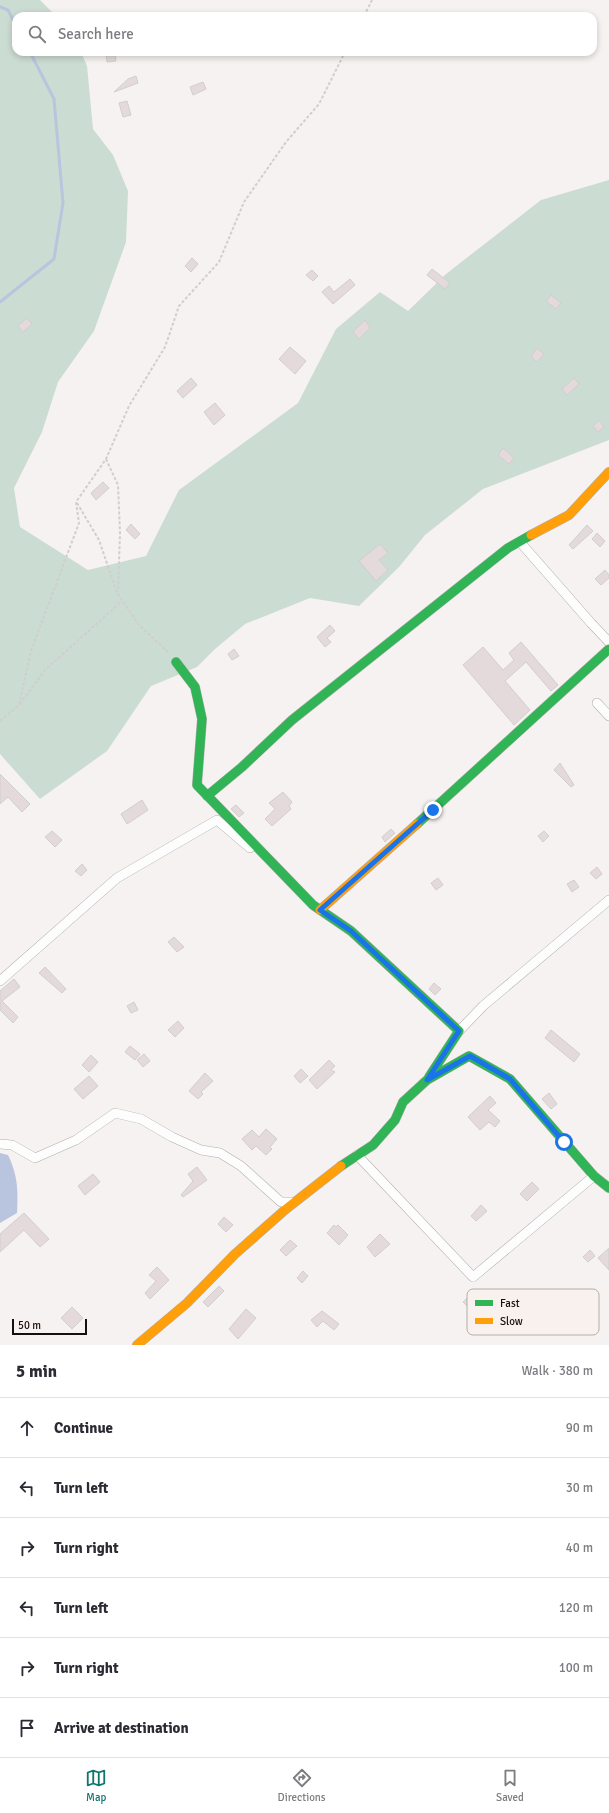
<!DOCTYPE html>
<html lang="en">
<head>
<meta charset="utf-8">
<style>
  :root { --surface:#fff; --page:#f7f7f7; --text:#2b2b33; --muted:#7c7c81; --line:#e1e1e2; --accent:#0f766e }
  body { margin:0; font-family:Signika,sans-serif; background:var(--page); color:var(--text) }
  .scale { position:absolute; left:12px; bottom:10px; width:75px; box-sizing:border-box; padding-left:4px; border:2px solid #13100f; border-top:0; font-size:11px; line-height:14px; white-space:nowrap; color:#13100f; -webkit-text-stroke:3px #f9f1ee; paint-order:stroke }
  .stop { position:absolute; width:12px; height:12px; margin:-9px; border:3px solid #1a73e8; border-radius:50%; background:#fff }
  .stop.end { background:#1a73e8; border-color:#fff; box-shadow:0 1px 4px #0008 }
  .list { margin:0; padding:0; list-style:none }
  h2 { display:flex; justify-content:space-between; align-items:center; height:52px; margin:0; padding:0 16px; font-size:17px }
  h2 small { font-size:13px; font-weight:400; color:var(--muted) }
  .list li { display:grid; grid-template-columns:26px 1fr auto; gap:12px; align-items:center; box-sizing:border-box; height:60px; padding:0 16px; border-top:1px solid var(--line) }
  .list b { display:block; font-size:15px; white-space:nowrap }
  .list em { font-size:13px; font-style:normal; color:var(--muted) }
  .icon { flex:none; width:22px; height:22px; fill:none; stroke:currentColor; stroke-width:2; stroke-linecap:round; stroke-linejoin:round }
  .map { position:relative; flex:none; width:609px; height:1345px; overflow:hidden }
  .search { position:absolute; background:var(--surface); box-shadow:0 2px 6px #0003; left:12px; right:12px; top:12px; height:44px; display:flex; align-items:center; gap:10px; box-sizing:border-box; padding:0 14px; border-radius:12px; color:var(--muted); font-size:15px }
  .sheet { height:412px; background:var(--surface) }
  nav { display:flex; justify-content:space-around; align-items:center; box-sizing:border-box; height:56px; border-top:1px solid var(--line); background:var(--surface); font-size:11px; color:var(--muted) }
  nav a { display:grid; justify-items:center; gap:2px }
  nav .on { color:var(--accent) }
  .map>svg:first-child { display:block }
</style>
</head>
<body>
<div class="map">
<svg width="609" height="1345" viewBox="0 0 609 1345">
  <rect width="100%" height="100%" fill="#f6f2f1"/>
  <!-- green -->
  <path fill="#cbdcd2" d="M0 0H40L56 16H16V52H81L87 66 93 129 113 155 128 191 126 242 94 331 58 382 42 432 14 488 20 527 88 570 146 556 179 490 298 403 336 329 380 292 408 311 446 274 541 200 609 180V440L483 489 425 535 399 567 359 606 310 598 245 624 215 649 197 667 151 686 107 751 40 799 0 754Z"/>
  <!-- water -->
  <path fill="#b9c5de" d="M0 1153 8 1155C18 1176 18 1190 17 1213L0 1223Z"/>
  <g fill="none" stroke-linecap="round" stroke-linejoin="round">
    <!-- stream -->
    <path stroke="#b9c5de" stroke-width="3" d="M0 7 8 10 16 26
      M0 302 54 259 63 203 54 99 30 52"/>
  </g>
  <!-- building -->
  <path fill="#e4dadc" stroke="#d1cece" d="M115 53 116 61 107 62 106 54Z
    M136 76 138 83 114 92 128 79Z
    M203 82 206 89 193 95 190 87Z
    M127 101 131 115 123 117 119 103Z
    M192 258 198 264 191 272 185 266Z
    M432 269 450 283 445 289 427 275Z
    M312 270 318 276 313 281 306 275Z
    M350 279 355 285 333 304 322 292 329 286 334 292Z
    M551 295 561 303 556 309 546 301Z
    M27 318 32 324 23 332 18 326Z
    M365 320 370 328 359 339 353 332Z
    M290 347 306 361 295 374 279 359Z
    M537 348 544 354 537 362 531 357Z
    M191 378 197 385 183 398 177 391Z
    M574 378 579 384 567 395 562 389Z
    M215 403 225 415 214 425 204 412Z
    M599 420 604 427 598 432 593 426Z
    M503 448 514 458 509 464 498 455Z
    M103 482 109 488 96 500 91 493Z
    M131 524 140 534 135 539 126 530Z
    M587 525 593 531 573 549 569 545Z
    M597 533 605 541 600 547 592 539Z
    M380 544 388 553 379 560 388 570 376 581 359 561Z
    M605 570 609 575V578L601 585 595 579Z
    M330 625 335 631 327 638 331 642 325 647 317 637Z
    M521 642 558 685 551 691 526 662 505 681 530 710 514 725 463 665 483 647 503 670 514 660 509 653Z
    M234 649 239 656 232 660 228 654Z
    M560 763 574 785 571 787 554 770Z
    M0 774 30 804 22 812 8 797 0 804Z
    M283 792 292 802 289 806 291 809 272 826 265 819 275 809 269 803Z
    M142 800 148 810 127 824 121 814Z
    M236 805 244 813 239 817 231 809Z
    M391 829 395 833 385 842 382 837Z
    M52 831 62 840 55 847 45 837Z
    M544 831 549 836 543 842 538 836Z
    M82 864 87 870 81 876 75 871Z
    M597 867 602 874 596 879 590 873Z
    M438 878 443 885 436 890 431 883Z
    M574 880 579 887 572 892 567 884Z
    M174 937 184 947 177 952 168 942Z
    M45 967 66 989 62 993 39 973Z
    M14 979 20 987 2 1001 18 1017 13 1023 0 1010V991Z
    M434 983 441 989 435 995 429 989Z
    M134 1002 138 1010 131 1013 127 1006Z
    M178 1021 184 1028 175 1037 168 1030Z
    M551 1030 580 1054 574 1062 545 1038Z
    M130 1046 140 1054 135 1060 125 1052Z
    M144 1054 150 1061 143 1067 137 1060Z
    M91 1055 98 1062 89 1072 82 1065Z
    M329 1060 335 1066 331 1070 335 1072 317 1089 309 1080Z
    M301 1069 308 1076 300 1083 294 1076Z
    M205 1073 213 1081 201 1092 203 1094 198 1099 189 1091Z
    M89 1076 98 1086 83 1099 74 1089Z
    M549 1093 557 1104 551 1109 542 1099Z
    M490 1096 496 1103 488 1110 500 1121 495 1127 489 1122 480 1130 468 1117Z
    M266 1129 277 1139 270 1147 272 1149 266 1155 256 1146 252 1150 242 1139 252 1130 259 1137Z
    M197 1167 207 1180 183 1197 181 1195 193 1181 188 1174Z
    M93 1174 100 1182 85 1195 78 1186Z
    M532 1182 539 1189 527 1201 520 1194Z
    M481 1205 487 1211 476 1221 471 1216Z
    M24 1213 49 1239 40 1247 24 1230 0 1252V1234Z
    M224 1217 233 1225 226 1232 218 1224Z
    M334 1225 336 1227 338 1225 348 1235 339 1245 327 1233Z
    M380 1234 390 1244 375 1257 367 1247Z
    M290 1240 297 1246 286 1256 280 1250Z
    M609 1248V1270L598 1258Z
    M590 1250 595 1256 588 1262 583 1257Z
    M157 1267 169 1280 150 1299 145 1293 156 1281 149 1275Z
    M303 1271 308 1276 302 1283 297 1278Z
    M219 1286 224 1291 208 1307 203 1302Z
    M469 1296 476 1303 470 1309 463 1302Z
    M72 1307 83 1318 72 1329 61 1318Z
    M246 1309 256 1318 238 1339 229 1329Z
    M322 1311 339 1324 334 1330 323 1321 317 1327 311 1320Z"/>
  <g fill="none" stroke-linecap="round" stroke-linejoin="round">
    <!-- street casing -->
    <g stroke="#b1aead" stroke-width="10">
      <path id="street" d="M520 542 591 623 609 642
        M597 703 609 716
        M0 981 117 878 217 820 250 848
        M459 1031 483 1006 609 900
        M0 1144 12 1145 35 1158 76 1140 115 1113 141 1119 172 1137 201 1150 220 1153 241 1166 281 1202H291
        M357 1155 473 1277 594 1176"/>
    </g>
    <!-- fast casing -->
    <g stroke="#b1aead" stroke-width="10">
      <path id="fast" d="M176 662 195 687 202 719 197 785 313 905 351 931 459 1031 429 1077
        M207 796 242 767 292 720 508 548 531 535
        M417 824 609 649
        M341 1166 373 1145 395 1120 403 1102 427 1080 469 1056 510 1079 594 1176 609 1188"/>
    </g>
    <!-- slow casing -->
    <g stroke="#b1aead" stroke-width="10">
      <path id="slow" d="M531 535 569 515 609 472
        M320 910 417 824
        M137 1345 187 1303 235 1254 286 1209 341 1166"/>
    </g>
    <!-- path -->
    <path stroke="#d0cece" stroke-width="2" stroke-dasharray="3 2" stroke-linecap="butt" d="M364 16 372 0
      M106 459 118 485 120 533 118 592
      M77 503 99 540 117 593 139 625 169 653
      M20 704 45 670 122 601
      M0 721 19 705 31 651 79 523 76 502 106 459 129 406 165 347 179 306 219 262 244 202 286 142 319 104 345 52"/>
    <!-- street -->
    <use href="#street" stroke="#fefdfd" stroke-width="9"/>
    <!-- fast -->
    <use href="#fast" stroke="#30b455" stroke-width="9"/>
    <!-- slow -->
    <use href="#slow" stroke="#ff9f0a" stroke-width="9"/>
  </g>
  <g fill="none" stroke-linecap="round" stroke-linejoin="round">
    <!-- route -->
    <path stroke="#1a73e8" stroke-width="5" d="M433 810 320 910 351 931 459 1031 427 1080 470 1056 510 1079 564 1142"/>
  </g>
  <!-- legend -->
  <rect x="467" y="1289" width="132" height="46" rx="6" fill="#f9f1ee" stroke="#b4aeab" stroke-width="1"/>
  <rect x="475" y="1300" width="18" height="6" fill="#30b455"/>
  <rect x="475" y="1318" width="18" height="6" fill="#ff9f0a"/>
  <g font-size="11" fill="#13100f">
    <text x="500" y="1307">Fast</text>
    <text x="500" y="1325">Slow</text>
  </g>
</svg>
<div class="scale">50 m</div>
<div class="stop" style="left:564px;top:1142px"></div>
<div class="stop end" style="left:433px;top:810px"></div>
<div class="search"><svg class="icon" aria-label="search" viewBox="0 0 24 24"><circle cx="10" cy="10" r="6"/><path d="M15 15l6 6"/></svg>Search here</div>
</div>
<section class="sheet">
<h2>5 min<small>Walk · 380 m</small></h2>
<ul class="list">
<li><svg class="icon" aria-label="ahead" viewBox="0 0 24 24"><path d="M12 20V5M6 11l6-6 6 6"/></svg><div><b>Continue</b></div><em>90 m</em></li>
<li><svg class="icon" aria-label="left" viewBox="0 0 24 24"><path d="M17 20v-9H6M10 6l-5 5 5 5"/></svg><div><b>Turn left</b></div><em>30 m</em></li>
<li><svg class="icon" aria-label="right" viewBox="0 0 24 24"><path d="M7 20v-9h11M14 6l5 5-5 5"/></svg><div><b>Turn right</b></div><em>40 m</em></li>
<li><svg class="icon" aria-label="left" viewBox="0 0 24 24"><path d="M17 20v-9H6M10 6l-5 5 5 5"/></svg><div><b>Turn left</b></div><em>120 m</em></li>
<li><svg class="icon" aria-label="right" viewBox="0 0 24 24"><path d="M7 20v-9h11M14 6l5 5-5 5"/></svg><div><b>Turn right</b></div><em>100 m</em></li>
<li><svg class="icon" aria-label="arrive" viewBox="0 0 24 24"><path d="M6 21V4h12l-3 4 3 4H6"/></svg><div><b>Arrive at destination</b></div></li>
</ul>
</section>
<nav>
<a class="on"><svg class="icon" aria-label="map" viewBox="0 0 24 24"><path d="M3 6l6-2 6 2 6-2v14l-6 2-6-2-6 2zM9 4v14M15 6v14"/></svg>Map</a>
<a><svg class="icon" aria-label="directions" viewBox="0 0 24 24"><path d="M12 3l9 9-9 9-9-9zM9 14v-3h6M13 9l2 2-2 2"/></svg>Directions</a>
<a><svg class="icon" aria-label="saved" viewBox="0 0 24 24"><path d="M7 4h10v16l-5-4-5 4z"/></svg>Saved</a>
</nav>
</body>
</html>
